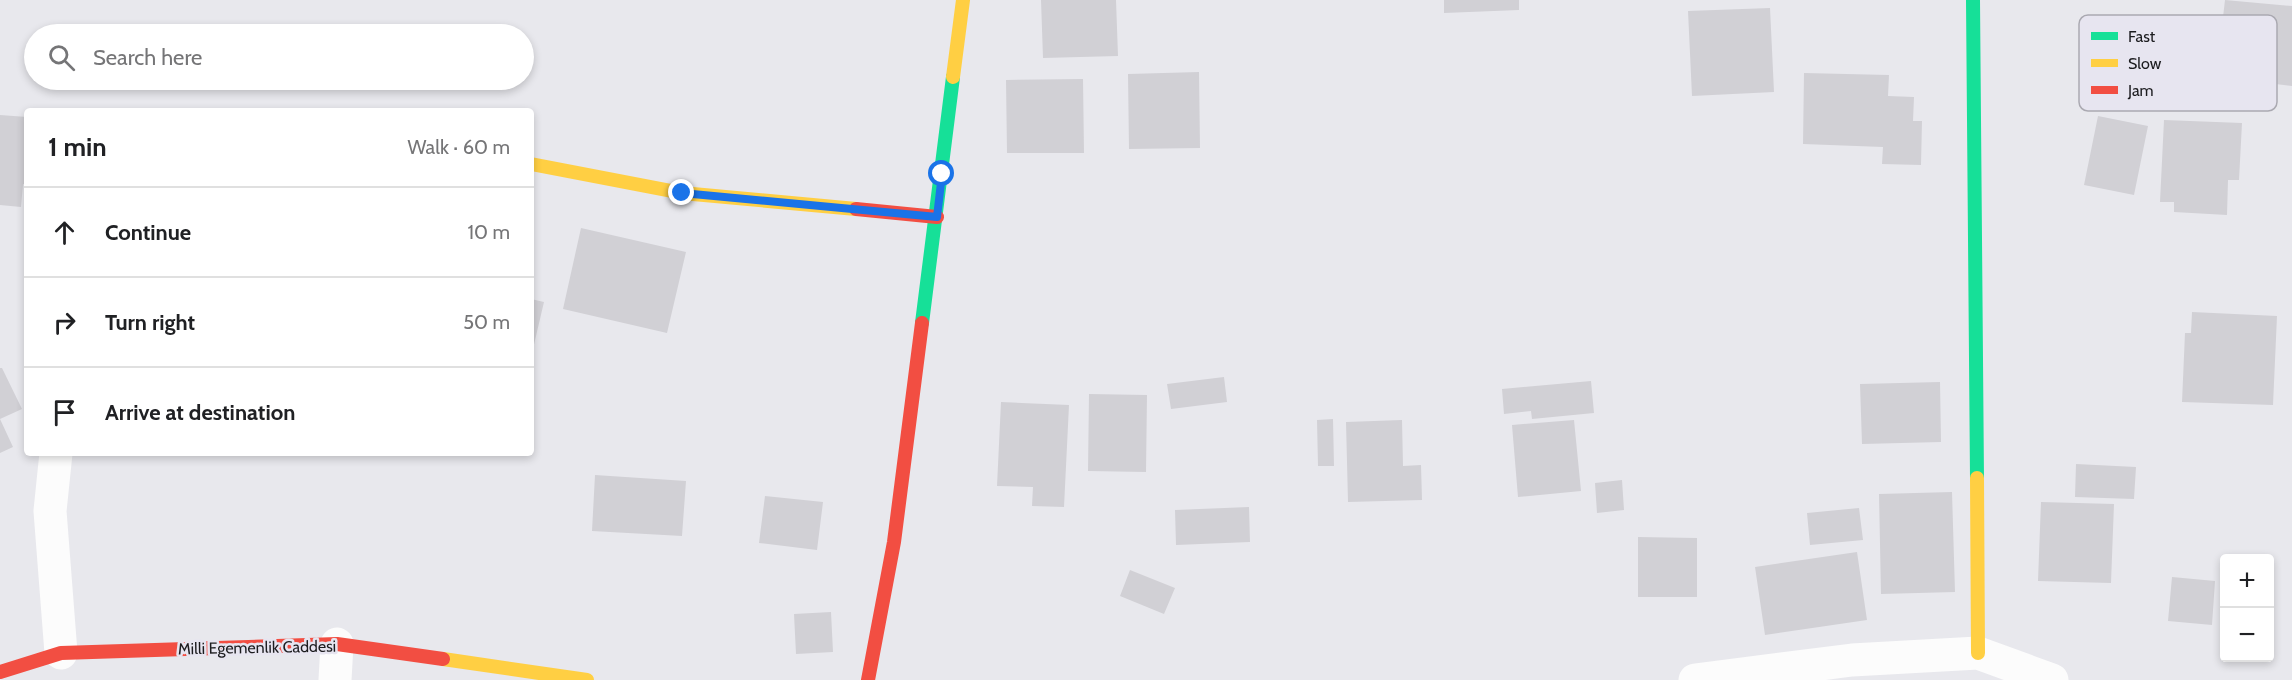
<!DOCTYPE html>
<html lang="en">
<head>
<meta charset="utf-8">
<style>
  :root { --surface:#fff; --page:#f6f6f6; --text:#202124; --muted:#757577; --line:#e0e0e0 }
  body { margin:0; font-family:Cabin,sans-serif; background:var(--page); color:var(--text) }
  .controls { position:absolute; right:18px; bottom:18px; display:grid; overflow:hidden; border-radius:6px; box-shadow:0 3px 9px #0003 }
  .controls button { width:54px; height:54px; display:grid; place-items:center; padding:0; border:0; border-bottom:2px solid var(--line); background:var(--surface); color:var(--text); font:30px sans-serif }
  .stop { position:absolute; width:18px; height:18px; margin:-14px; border:4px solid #1a73e8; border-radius:50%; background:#fff }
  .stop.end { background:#1a73e8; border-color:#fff; box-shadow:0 2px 6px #0008 }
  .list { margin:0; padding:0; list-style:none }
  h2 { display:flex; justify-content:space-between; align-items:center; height:78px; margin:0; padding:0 24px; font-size:26px }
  h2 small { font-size:20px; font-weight:400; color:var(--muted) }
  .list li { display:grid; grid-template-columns:39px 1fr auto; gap:18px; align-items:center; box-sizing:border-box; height:90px; padding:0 24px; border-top:2px solid var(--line) }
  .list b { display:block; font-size:22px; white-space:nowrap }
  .list em { font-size:20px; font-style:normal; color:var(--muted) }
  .icon { flex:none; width:33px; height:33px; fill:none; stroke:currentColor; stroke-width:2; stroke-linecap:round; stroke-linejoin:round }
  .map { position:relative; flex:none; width:2292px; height:680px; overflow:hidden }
  .search { position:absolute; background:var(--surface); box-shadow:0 3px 9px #0003; left:24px; top:24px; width:510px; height:66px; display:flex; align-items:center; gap:15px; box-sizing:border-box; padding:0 21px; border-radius:33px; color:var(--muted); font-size:22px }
  .panel { position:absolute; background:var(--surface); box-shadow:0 3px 9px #0003; left:24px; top:108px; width:510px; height:348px; border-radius:6px }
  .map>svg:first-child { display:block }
</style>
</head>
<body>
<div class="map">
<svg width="2292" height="680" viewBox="0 0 2292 680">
  <rect width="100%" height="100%" fill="#e8e8ed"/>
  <!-- building -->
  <path fill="#d1d0d5" d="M1041 0H1116L1118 56 1043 58Z
    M1444 0H1519V10L1444 13Z
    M2225 0 2292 6V86L2216 77Z
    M1770 8 1774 92 1692 96 1688 11Z
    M1199 72 1200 148 1129 149 1128 74Z
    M1804 73 1889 75 1888 96 1914 97 1913 121H1922L1921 165 1882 164 1883 147 1803 144Z
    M1083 79 1084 153H1007L1006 80Z
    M0 115 27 117V185L23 184 21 207 0 205Z
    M2098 116 2148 126 2134 195 2084 185Z
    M2164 120 2242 123 2239 180H2228L2227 215 2174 212V202H2160Z
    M581 228 686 252 667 333 563 309Z
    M531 299 544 302 532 353H531Z
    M2192 312 2277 316 2273 405 2182 402 2185 333H2191Z
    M0 368H2L22 409 0 419 13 447 0 453Z
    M1224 377 1227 402 1171 409 1167 384Z
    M1591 381 1594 413 1532 419 1531 411 1504 414 1502 389Z
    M1940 382 1941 442 1862 444 1860 384Z
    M1089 394 1147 395 1146 472 1088 471Z
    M1001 402 1069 405 1064 507 1032 506 1033 487 997 486Z
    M1333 419 1334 466H1318L1317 420Z
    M1402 420 1403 466 1421 465 1422 500 1348 502 1346 422Z
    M1574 420 1581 491 1518 497 1512 425Z
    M2076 464 2136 467 2134 499 2075 497Z
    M595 475 686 481 682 536 592 531Z
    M1622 480 1624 510 1597 513 1595 483Z
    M1952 492 1955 592 1881 594 1879 494Z
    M765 496 823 502 817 550 759 543Z
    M2041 502 2114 504 2111 583 2038 581Z
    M1249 507 1250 542 1176 545 1175 510Z
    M1859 508 1863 540 1810 545 1807 513Z
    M1638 537 1697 538V597H1638Z
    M1857 552 1867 620 1765 635 1755 567Z
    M1130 570 1175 588 1164 614 1120 596Z
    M2172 577 2215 581 2212 625 2168 621Z
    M831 612 833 652 796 654 794 614Z"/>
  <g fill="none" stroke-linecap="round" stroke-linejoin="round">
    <!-- street -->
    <path stroke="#fcfcfc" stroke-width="33" d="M56 453 50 511 61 653
      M335 680 337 644
      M1695 680 1852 660 1978 653 2052 680"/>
    <!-- fast -->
    <path stroke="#16e098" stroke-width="14" d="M1973 0 1977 478
      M922 323 953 77"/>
    <!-- slow -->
    <path stroke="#ffcf43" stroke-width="14" d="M953 77 963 0
      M531 164 682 193 856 209
      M1977 478 1978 653
      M443 659 587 680"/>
    <!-- jam -->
    <path stroke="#f24e42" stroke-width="14" d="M856 209 937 217
      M0 672 61 653 337 644 443 659
      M868 680 894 542 922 323"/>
  </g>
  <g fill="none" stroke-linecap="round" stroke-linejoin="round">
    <!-- route -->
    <path stroke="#1a73e8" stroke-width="8" d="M682 193 937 217 942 174"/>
  </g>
  <g text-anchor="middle" stroke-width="5" stroke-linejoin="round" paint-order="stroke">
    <!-- street labels -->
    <g font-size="16" fill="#1c1c1f" stroke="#e7e5f0">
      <text transform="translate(257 647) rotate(-1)" y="6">Milli Egemenlik Caddesi</text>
    </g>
  </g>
  <!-- legend -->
  <rect x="2079" y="15" width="198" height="96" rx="9" fill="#e7e5f0" stroke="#aaa9b1" stroke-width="1.5"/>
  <rect x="2091" y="32" width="27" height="8" fill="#16e098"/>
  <rect x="2091" y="59" width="27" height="8" fill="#ffcf43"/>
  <rect x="2091" y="86" width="27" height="8" fill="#f24e42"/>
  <g font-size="16" fill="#1c1c1f">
    <text x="2128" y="42">Fast</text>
    <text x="2128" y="69">Slow</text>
    <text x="2128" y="96">Jam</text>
  </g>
</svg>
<div class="controls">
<button>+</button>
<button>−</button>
</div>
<div class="stop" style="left:942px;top:174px"></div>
<div class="stop end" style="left:682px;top:193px"></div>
<div class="search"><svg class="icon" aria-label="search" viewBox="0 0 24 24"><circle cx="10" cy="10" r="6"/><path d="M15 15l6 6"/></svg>Search here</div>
<section class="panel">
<h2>1 min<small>Walk · 60 m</small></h2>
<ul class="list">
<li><svg class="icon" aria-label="ahead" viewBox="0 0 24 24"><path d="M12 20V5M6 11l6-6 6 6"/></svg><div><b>Continue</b></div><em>10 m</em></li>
<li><svg class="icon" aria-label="right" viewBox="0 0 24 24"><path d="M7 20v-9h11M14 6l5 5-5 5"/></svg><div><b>Turn right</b></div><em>50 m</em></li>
<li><svg class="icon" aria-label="arrive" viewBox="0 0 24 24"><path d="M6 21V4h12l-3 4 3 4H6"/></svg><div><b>Arrive at destination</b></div></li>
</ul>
</section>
</div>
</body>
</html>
